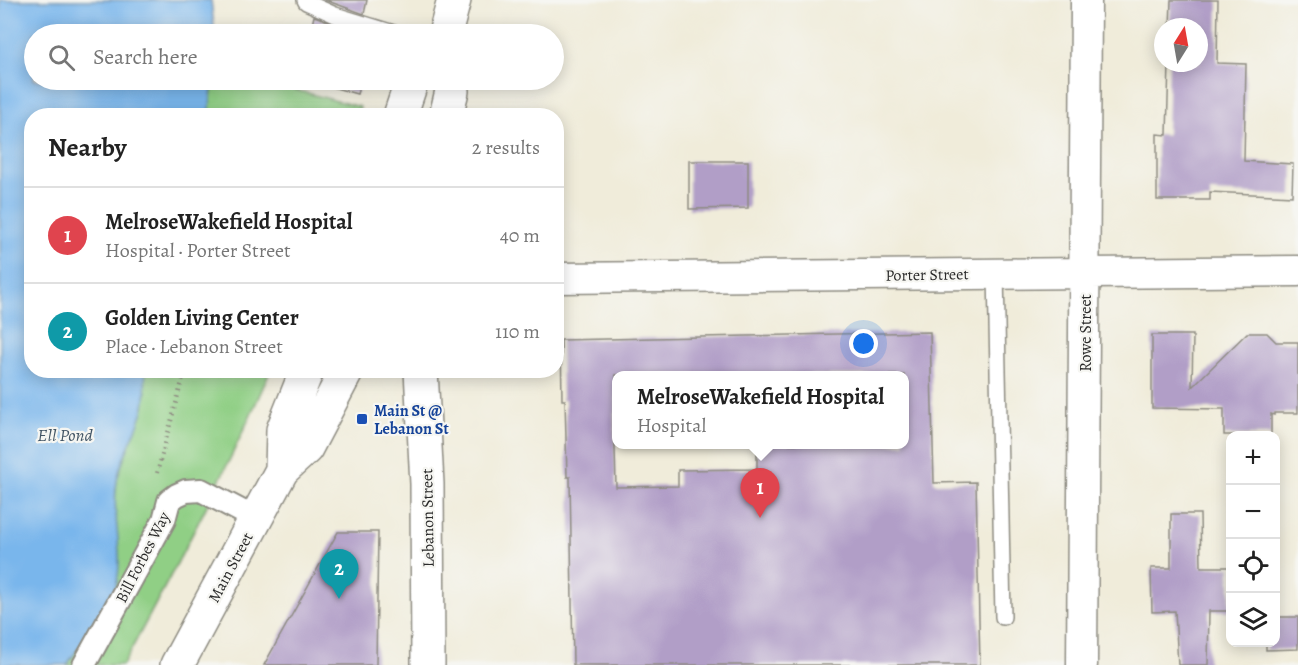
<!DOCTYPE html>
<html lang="en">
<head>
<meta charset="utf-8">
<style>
  :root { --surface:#fff; --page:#f6f6f6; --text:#222; --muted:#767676; --line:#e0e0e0; --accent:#d93025 }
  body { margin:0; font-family:Alegreya,serif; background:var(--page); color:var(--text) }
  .controls { position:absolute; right:18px; bottom:18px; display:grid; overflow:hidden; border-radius:12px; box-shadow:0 3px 15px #0003 }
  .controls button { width:54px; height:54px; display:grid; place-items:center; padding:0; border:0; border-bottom:2px solid var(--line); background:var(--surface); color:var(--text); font:30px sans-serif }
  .compass { position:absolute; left:1154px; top:18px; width:54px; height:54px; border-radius:50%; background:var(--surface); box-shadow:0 3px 15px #0003; rotate:11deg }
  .you { position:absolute; left:864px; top:344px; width:21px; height:21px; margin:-15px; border:4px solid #fff; border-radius:50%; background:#1a73e8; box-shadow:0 0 0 9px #1a73e833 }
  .badge { display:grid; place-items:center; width:39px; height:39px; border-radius:50%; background:var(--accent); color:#fff; font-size:20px; font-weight:700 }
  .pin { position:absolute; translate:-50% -50px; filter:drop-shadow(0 2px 3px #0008) }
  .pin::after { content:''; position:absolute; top:32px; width:21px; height:18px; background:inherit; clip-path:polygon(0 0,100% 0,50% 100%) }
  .popup { position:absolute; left:612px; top:371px; width:297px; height:78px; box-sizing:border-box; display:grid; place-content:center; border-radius:12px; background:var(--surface); filter:drop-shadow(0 2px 4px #0005); font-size:20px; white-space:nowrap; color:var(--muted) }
  .popup b { font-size:22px; color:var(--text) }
  .popup::after { content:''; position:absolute; left:50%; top:100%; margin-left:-12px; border:12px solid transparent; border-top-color:var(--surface) }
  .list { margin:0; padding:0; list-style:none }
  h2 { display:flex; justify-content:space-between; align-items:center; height:78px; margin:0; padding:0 24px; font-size:26px }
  h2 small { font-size:20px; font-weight:400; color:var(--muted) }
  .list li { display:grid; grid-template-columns:39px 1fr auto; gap:18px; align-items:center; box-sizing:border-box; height:96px; padding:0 24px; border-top:2px solid var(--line) }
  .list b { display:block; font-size:22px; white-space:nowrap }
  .list p { margin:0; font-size:20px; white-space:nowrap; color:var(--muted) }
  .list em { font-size:20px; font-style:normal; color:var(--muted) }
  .icon { flex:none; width:33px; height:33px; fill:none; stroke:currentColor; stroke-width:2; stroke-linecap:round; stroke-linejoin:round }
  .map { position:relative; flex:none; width:1298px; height:665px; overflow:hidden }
  .search { position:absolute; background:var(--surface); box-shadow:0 3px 15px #0003; left:24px; top:24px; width:540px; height:66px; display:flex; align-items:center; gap:15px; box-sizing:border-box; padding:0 21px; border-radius:33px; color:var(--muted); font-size:22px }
  .panel { position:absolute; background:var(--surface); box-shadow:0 3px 15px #0003; left:24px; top:108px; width:540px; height:270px; border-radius:24px }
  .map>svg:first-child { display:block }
</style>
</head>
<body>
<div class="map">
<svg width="1298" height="665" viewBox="0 0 1298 665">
  <rect width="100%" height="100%" fill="#f6f6f2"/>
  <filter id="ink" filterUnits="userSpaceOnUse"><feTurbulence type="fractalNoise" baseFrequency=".0167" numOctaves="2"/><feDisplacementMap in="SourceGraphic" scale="12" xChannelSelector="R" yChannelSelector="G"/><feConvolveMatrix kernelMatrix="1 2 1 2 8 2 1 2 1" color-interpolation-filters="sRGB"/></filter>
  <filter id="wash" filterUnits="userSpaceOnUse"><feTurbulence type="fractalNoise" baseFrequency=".008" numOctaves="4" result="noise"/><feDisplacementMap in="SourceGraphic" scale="24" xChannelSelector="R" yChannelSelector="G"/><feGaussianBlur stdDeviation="1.35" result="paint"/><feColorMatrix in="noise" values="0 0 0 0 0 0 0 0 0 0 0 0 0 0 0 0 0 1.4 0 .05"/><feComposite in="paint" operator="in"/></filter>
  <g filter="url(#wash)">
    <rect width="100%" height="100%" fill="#f0ecda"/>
    <!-- green -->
    <path fill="#90cf85" stroke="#5e7d58" stroke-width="1.5" d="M213 80H259L360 107 358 115 209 116Z
      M146 371H270C227 472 175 568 123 665H67L84 639 98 622 116 528 115 498 117 479 146 393 144 382Z"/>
    <!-- water -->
    <path fill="#79b6ec" stroke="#52708c" stroke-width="1.5" d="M0 0H211L215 34H34V80H213L209 115 32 116V370L146 371C144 383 147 395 144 407 138 432 121 456 117 481 111 515 124 549 117 582 112 608 81 642 67 665H0Z"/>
    <g id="blocks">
      <!-- building -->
      <path fill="#b19ec7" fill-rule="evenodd" d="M325 0H367L364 14Z
        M1171 0H1218L1217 63 1246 64 1244 161 1293 164 1292 196 1210 192V200H1157V134L1167 135 1169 63H1199V27H1170Z
        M314 16 359 32 358 34H310Z
        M334 80H361L357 94 332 87Z
        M689 161H748V208L689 209Z
        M930 332 934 483 976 482 980 665H573L570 477H567L565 400H562L561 340ZM616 375H904V444H757V469L678 470V486L616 487 614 413H616Z
        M1247 333H1267L1276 342H1298V413H1274V415L1271 414V435H1224V409L1152 408V335H1193L1192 387Z
        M1171 514H1200L1201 567H1230V611H1209L1208 665H1178L1175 611 1152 612 1151 568H1171Z
        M338 532H378L376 665H264Z
        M1275 617H1298V649L1266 650V642H1275Z"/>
    </g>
  </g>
  <g filter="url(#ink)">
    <use href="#blocks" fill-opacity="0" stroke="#8e8c82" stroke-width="1.5"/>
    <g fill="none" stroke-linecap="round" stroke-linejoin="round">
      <!-- service casing -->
      <g stroke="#8e8c82" stroke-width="18">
        <path id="service" d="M305 0 306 2 335 15 397 34
          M996 273 1003 617"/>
      </g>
      <!-- pedestrian casing -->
      <g stroke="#8e8c82" stroke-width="26">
        <path id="pedestrian" d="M84 665 164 520 169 501 177 495 186 491 201 490 256 519"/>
      </g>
      <!-- minor casing -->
      <g stroke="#8e8c82" stroke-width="33">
        <path id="minor" d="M556 278 1298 271
          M1082 665 1086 0"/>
      </g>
      <!-- secondary casing -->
      <g stroke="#8e8c82" stroke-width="36">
        <path id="secondary" d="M421 370 427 484 428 665"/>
      </g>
      <!-- primary casing -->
      <g stroke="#8e8c82" stroke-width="36">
        <path id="primary" d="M445 34 454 0
          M400 116 412 80
          M446 116 452 91 449 80
          M282 470 283 430 307 370
          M177 665 282 470 306 448 347 370"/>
      </g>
      <!-- path -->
      <path stroke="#8e8c82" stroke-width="4" stroke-dasharray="1.5 4.5" stroke-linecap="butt" d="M157 473 185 370"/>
      <!-- service -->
      <use href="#service" stroke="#fff" stroke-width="15"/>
      <!-- pedestrian -->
      <use href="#pedestrian" stroke="#fff" stroke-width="22"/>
      <!-- minor -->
      <use href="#minor" stroke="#fff" stroke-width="30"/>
      <!-- secondary -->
      <use href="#secondary" stroke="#fff" stroke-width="33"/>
      <!-- primary -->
      <use href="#primary" stroke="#fff" stroke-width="33"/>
    </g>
  </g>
  <!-- markers -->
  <rect fill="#1a4fb4" stroke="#f6f6f2" stroke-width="2" x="356" y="413" width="12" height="12" rx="3"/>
  <g text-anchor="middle" stroke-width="4.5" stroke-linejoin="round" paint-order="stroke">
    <!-- street labels -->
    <g font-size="16" fill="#2b2b2b" stroke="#f6f6f2">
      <text transform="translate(927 274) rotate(-1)" y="6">Porter Street</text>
      <text transform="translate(1085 333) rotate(-90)" y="6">Rowe Street</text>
      <text transform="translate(427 518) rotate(-91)" y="6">Lebanon Street</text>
      <text transform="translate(142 557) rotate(-63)" y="6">Bill Forbes Way</text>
      <text transform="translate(230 567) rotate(-62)" y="6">Main Street</text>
    </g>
    <!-- transit labels -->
    <g font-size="16" font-weight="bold" fill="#164399" stroke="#f6f6f2" text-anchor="start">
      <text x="374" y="416">Main St @<tspan x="374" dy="18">Lebanon St</tspan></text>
    </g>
    <!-- water labels -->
    <g font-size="18" font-style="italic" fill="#425565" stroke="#f6f6f2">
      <text x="65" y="441">Ell Pond</text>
    </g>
  </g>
</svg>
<div class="controls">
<button>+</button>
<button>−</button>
<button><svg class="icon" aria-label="locate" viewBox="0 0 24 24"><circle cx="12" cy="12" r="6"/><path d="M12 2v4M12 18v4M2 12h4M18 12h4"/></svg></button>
<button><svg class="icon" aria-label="layers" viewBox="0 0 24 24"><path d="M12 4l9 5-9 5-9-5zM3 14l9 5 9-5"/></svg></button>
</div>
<svg class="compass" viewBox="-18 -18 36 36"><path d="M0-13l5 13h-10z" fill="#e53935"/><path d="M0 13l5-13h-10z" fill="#767676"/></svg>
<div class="you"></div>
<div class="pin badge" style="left:760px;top:518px;background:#e0444e">1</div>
<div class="popup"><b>MelroseWakefield Hospital</b>Hospital</div>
<div class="pin badge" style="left:339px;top:599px;background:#0f9aa8">2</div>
<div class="search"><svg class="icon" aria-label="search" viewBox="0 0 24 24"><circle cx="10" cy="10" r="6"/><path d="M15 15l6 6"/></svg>Search here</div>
<section class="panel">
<h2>Nearby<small>2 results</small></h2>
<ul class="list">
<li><span class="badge" style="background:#e0444e">1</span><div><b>MelroseWakefield Hospital</b><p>Hospital · Porter Street</p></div><em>40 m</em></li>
<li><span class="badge" style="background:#0f9aa8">2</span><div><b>Golden Living Center</b><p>Place · Lebanon Street</p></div><em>110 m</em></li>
</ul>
</section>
</div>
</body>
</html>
